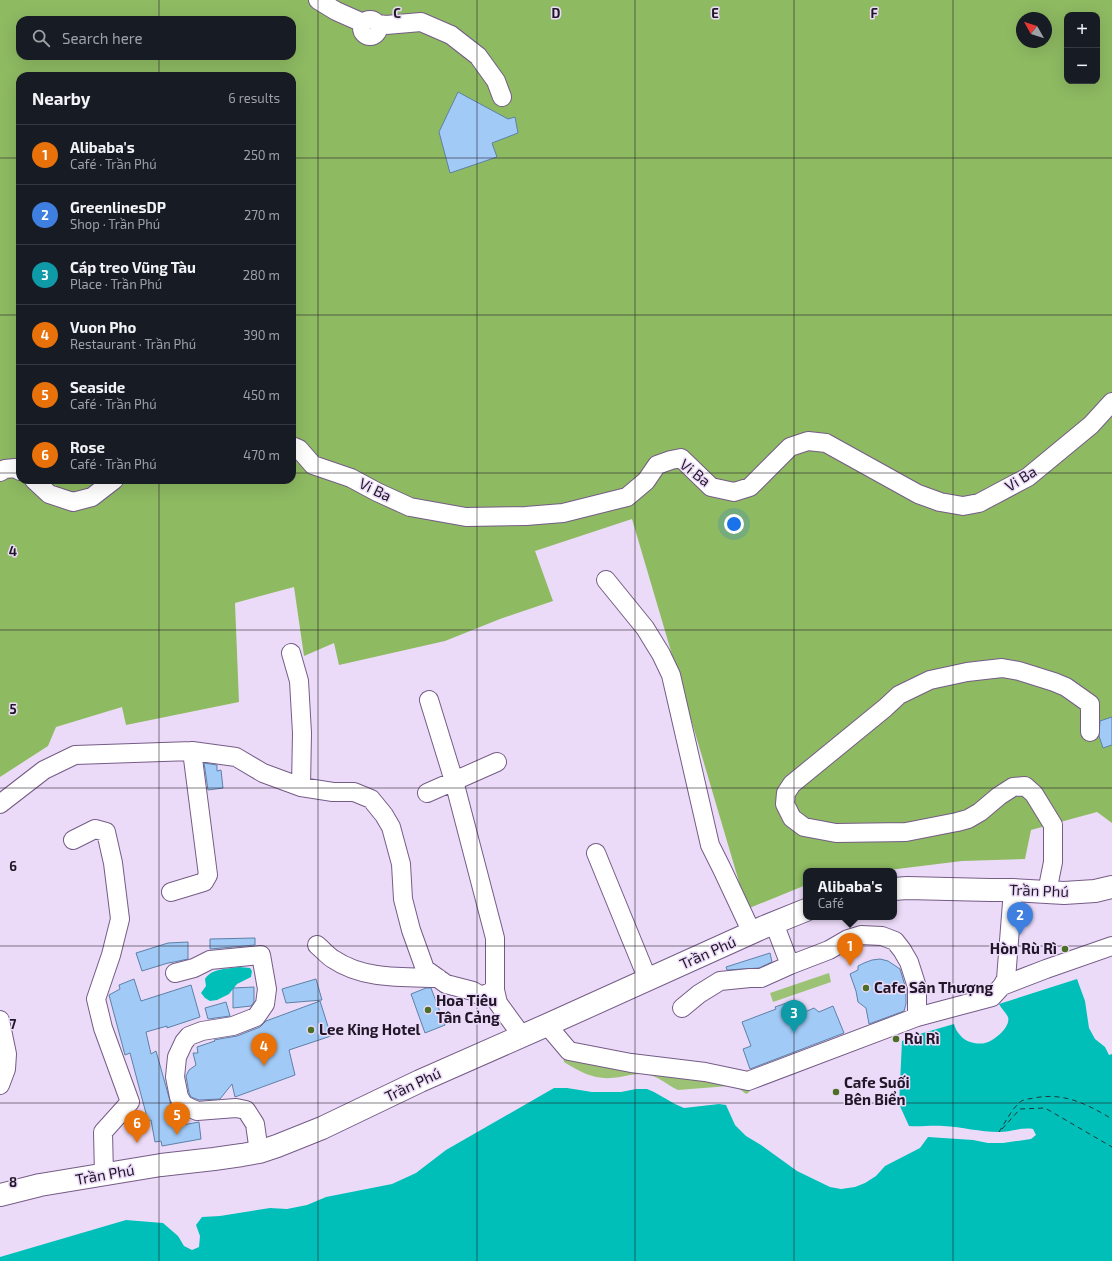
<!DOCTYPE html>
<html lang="en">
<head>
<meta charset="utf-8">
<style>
  :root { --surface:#171b24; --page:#20242c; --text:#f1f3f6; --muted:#9ea1a6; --line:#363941; --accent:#0f766e }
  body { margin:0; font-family:"Exo 2",sans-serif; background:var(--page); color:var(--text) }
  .controls { position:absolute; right:12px; top:12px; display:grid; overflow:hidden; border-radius:8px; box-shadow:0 4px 16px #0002 }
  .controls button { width:36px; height:36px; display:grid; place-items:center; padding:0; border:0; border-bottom:1px solid var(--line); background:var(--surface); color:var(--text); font:20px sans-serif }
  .compass { position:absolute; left:1016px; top:12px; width:36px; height:36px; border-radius:50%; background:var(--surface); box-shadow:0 4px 16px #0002; rotate:309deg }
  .you { position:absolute; left:734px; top:524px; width:14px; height:14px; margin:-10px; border:3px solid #fff; border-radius:50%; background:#1a73e8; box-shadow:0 0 0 6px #1a73e833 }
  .badge { display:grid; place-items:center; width:26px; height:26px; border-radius:50%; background:var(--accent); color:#fff; font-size:13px; font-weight:700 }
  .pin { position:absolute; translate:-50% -33px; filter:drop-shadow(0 1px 2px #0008) }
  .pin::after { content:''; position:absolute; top:21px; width:14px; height:12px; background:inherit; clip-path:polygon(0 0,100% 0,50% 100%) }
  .popup { position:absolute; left:803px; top:868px; width:94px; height:52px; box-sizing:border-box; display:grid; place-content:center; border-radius:8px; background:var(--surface); filter:drop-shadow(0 1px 3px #0005); font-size:13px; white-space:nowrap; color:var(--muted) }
  .popup b { font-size:15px; color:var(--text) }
  .popup::after { content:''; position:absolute; left:50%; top:100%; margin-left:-8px; border:8px solid transparent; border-top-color:var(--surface) }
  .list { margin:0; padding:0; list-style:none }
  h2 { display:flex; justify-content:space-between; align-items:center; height:52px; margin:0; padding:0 16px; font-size:17px }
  h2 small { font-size:13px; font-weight:400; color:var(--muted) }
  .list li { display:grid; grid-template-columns:26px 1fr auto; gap:12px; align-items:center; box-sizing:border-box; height:60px; padding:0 16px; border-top:1px solid var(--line) }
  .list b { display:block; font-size:15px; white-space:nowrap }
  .list p { margin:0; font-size:13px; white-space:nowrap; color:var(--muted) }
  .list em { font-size:13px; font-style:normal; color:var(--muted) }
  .icon { flex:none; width:22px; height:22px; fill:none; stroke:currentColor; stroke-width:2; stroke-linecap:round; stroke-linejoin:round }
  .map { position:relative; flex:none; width:1112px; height:1261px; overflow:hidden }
  .search { position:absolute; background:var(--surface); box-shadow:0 4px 16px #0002; left:16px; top:16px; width:280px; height:44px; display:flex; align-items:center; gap:10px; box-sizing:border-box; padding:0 14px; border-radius:12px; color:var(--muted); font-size:15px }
  .panel { position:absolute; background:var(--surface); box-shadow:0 4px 16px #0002; left:16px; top:72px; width:280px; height:412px; border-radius:12px }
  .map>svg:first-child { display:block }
</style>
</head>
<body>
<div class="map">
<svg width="1112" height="1261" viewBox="0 0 1112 1261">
  <rect width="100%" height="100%" fill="#ecdbf8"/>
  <!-- green -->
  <path fill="#9cc375" d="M829 973 831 982 773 1002 770 993Z
    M563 1055 752 1089 748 1093 746 1094 737 1087 729 1086 678 1090C665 1084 659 1076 644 1074 637 1073 627 1076 620 1077 597 1081 583 1074 564 1062Z"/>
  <!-- forest -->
  <path fill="#8eba62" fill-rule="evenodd" d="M0 0H1112V823L1097 812 1031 830 1025 859 962 861 881 871H806V885L747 909 632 519 535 551 553 601 500 619 445 641 339 665 334 643 304 656 294 587 235 603 239 702 126 725 122 707 56 727 48 746 0 777ZM1067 15H1097V81H1067ZM1022 18H1046V42H1022ZM20 20H292V56H20ZM20 76H292V480H20Z"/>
  <!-- water -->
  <path fill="#00bfb8" d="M239 967 250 968 252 971 251 977 237 984 229 994 217 1000 210 1001 205 998 201 993 206 986 205 979C212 968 227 969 239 967Z
    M1077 979 1085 1001 1089 1028 1095 1039 1105 1047 1109 1055 1112 1054V1261H0V1257L126 1220 163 1223 178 1236 184 1246 192 1250 199 1247 200 1236 196 1225 202 1217 220 1216 270 1208 287 1209 307 1205 326 1197 392 1184 416 1173 446 1150 554 1088H567L592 1092H621L636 1089H647L654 1092 675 1104 684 1108 719 1104 726 1105 735 1125 746 1136 761 1145 797 1171 830 1187 841 1189 855 1187 865 1183 876 1176 885 1166 920 1148 928 1137 973 1140 988 1143H1003L1031 1139 1036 1135 1033 1129C1022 1127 1010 1132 999 1132 980 1132 962 1127 943 1126 931 1125 920 1127 909 1126L899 1104 902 1041 916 1035 954 1024C955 1028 957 1032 960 1035 965 1042 977 1045 985 1043 994 1041 1011 1027 1008 1017 1006 1013 1001 1008 999 1004Z"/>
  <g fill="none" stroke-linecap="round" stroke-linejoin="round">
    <!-- ferry -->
    <path stroke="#1f3837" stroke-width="1" stroke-dasharray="5 4" stroke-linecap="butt" d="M1002 1129 1020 1109 1045 1108 1112 1147
      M999 1132C1005 1123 1011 1110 1020 1102 1024 1099 1029 1099 1034 1098 1064 1092 1087 1104 1112 1119"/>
  </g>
  <!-- building -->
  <path fill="#a2caf6" stroke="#5d81a7" d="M458 92 508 119 515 117 518 133 492 143 497 157 450 173 439 132Z
    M1112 717V745L1103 748 1099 736 1100 721Z
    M204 763 217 765V771L221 770 223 788 208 790Z
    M255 938V945L210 949V939Z
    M188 942V959L174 962 168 963 142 971 136 953 168 943Z
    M770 953 772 962 759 968 727 970 726 967Z
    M880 959 888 961 900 969 906 989V1004L904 1011 869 1024 866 1008 858 1002 856 991 850 974 858 970V966L864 963 872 960Z
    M134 979 141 1001 191 985 200 1017 167 1028V1026L146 1032 151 1054 156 1051 177 1126 199 1122 201 1139 162 1146 161 1141 155 1142 151 1120 148 1121 130 1053 125 1055 109 995 120 989 119 985Z
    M316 979 322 1000 286 1003 282 989Z
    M254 987V1002L251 1006 233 1008V988Z
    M426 988H431L445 1025 425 1033 411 994Z
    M795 1000 798 1015 814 1008 819 1012 833 1006 844 1033 750 1069 743 1049 751 1046 742 1022 776 1009 775 1007Z
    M320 1001 331 1036 289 1050 295 1075 235 1097 232 1084 220 1099 199 1100 191 1097 189 1093 186 1076 189 1070 196 1065 193 1053H198L197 1047 215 1041 214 1040 237 1036 260 1027 266 1021Z
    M226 1002 230 1016 208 1019 205 1008Z"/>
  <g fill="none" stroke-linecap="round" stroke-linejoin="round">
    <!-- minor casing -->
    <g stroke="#755c86" stroke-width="20">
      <path id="minor" d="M318 0 336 11 363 23
        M362 28a8 8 0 1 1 16 0a8 8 0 1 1-16 0Z
        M378 24 386 25 421 22 451 35 478 56 496 81 502 97
        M292 446 299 449 313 465 351 478 377 492 410 507 466 517 526 516 563 513 627 497 646 481 657 465 671 460 681 458 711 487 734 492 750 487 790 447 808 441 826 443 918 494 940 502 963 506 979 503 1028 477 1091 425 1112 402
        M0 472 5 469 15 468 20 471
        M34 480 49 494 73 502 92 497 114 480
        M606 580 645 628 661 654 671 675 710 845 722 869 752 933
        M291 653 299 681 302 733 301 787
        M429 700 454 781 495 938V990
        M427 793 497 762
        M0 804 44 770 75 755 192 751 236 757 263 773 301 787 333 792H354L371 799 384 815 391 827 401 864 403 899 411 930 425 969 446 984 473 991 481 996 495 990 498 1003 522 1036
        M73 840 95 829 106 832 113 863 120 919 111 955 96 999 103 1028 130 1102 103 1132 104 1175
        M596 853 648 980
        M171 892 204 882 208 875 192 751
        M1047 892 1053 862V825L1034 794 1025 786 1013 787 999 796 980 812 968 819 957 822 906 832 836 833 804 827 792 818 785 804 786 793 792 784 885 708 899 695 930 680 967 672 1002 668 1019 671 1054 682 1066 687 1090 704V732
        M774 923 790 965
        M317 945C323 950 328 956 333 959 364 980 403 977 438 978
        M175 973 194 968 210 960 261 955 267 989 265 1004 256 1017 233 1026 202 1031 189 1036 184 1042 177 1057 175 1077 179 1097 184 1105 197 1111 236 1108 246 1110 255 1124 259 1152
        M1002 986 1046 969 1112 946
        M682 1008 699 994 720 981 750 978H761L790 965 829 950 848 939 861 935 882 936 895 941 902 950 909 962 917 987V1017
        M0 1020 7 1054 6 1069 0 1085
        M547 1025 569 1051 631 1063 705 1072 748 1081 917 1017 992 997 1002 986 1006 979 1013 890"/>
    </g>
    <!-- major casing -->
    <g stroke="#755c86" stroke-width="24">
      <path id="major" d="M894 889 907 888 990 890H1013L1064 893 1095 891 1112 887
        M0 1195 40 1185 161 1165 214 1159 242 1155 259 1152 277 1146 322 1128 420 1081 547 1025 764 927 806 910"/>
    </g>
    <!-- minor -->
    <use href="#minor" stroke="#fff" stroke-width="18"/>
    <!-- major -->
    <use href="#major" stroke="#fff" stroke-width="22"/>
  </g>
  <!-- grid -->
  <path fill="none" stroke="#201627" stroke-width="1" stroke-opacity="0.55" d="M159 0V20M318 0V1261M477 0V1261M635 0V1261M794 0V1261M953 0V1261M159 56V76M0 158H20M292 158H1112M0 315H20M292 315H1112M0 473H20M292 473H1112M159 480V1261M0 630H1112M0 788H1112M0 946H1112M0 1103H1112"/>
  <!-- markers -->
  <g fill="#4b6d24" stroke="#ecdbf8" stroke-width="1.5">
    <circle cx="1065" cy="949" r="4"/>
    <circle cx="866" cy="988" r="4"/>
    <circle cx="428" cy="1010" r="4"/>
    <circle cx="311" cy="1030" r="4"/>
    <circle cx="896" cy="1039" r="4"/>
    <circle cx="836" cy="1092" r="4"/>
  </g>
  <g text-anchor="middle" stroke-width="3" stroke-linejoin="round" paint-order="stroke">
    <!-- street labels -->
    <g font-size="15" fill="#201627" stroke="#ecdbf8">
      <text transform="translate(695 473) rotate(38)" y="5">Vi Ba</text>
      <text transform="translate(1021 479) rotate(-32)" y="5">Vi Ba</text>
      <text transform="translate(375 490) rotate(26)" y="5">Vi Ba</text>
      <text transform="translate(1039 891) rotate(2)" y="5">Trần Phú</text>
      <text transform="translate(708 953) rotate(-24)" y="5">Trần Phú</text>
      <text transform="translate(413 1085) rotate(-25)" y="5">Trần Phú</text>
      <text transform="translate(105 1175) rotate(-10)" y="5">Trần Phú</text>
    </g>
    <!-- poi labels -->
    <g font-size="15" font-weight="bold" fill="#201627" stroke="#ecdbf8" text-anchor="start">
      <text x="1057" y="954" text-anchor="end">Hòn Rù Rì</text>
      <text x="874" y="993">Cafe Sân Thượng</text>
      <text x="436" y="1006">Hoa Tiêu<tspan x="436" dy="17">Tân Cảng</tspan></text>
      <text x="319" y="1035">Lee King Hotel</text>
      <text x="904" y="1044">Rù Rì</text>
      <text x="844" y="1088">Cafe Suối<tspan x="844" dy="17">Bên Biển</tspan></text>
    </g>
  </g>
  <g font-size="13" text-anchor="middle" font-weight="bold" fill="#201627" stroke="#ecdbf8" stroke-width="3" stroke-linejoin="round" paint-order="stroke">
    <text x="397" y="18">C</text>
    <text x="556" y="18">D</text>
    <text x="715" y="18">E</text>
    <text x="874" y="18">F</text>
    <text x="13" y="556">4</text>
    <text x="13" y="714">5</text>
    <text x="13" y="871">6</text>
    <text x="13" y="1029">7</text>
    <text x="13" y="1187">8</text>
  </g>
</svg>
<div class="controls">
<button>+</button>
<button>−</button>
</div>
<svg class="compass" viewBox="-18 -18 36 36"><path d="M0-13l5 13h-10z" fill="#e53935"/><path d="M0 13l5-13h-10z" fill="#9ea1a6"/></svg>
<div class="you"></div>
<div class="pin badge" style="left:850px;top:966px;background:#e8710a">1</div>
<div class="popup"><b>Alibaba's</b>Café</div>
<div class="pin badge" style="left:1020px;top:935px;background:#3f7fe0">2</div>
<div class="pin badge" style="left:794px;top:1033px;background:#0f9aa8">3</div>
<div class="pin badge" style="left:264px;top:1066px;background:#e8710a">4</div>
<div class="pin badge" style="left:177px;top:1135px;background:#e8710a">5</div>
<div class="pin badge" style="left:137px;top:1143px;background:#e8710a">6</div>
<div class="search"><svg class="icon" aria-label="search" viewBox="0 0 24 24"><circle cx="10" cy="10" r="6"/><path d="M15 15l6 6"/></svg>Search here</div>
<section class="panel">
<h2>Nearby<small>6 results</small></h2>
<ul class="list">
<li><span class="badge" style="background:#e8710a">1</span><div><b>Alibaba's</b><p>Café · Trần Phú</p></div><em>250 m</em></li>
<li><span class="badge" style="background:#3f7fe0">2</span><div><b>GreenlinesDP</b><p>Shop · Trần Phú</p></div><em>270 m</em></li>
<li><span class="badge" style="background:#0f9aa8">3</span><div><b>Cáp treo Vũng Tàu</b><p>Place · Trần Phú</p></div><em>280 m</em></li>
<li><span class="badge" style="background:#e8710a">4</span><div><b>Vuon Pho</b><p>Restaurant · Trần Phú</p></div><em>390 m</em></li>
<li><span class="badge" style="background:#e8710a">5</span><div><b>Seaside</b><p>Café · Trần Phú</p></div><em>450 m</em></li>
<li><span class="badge" style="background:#e8710a">6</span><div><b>Rose</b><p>Café · Trần Phú</p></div><em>470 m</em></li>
</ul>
</section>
</div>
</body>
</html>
